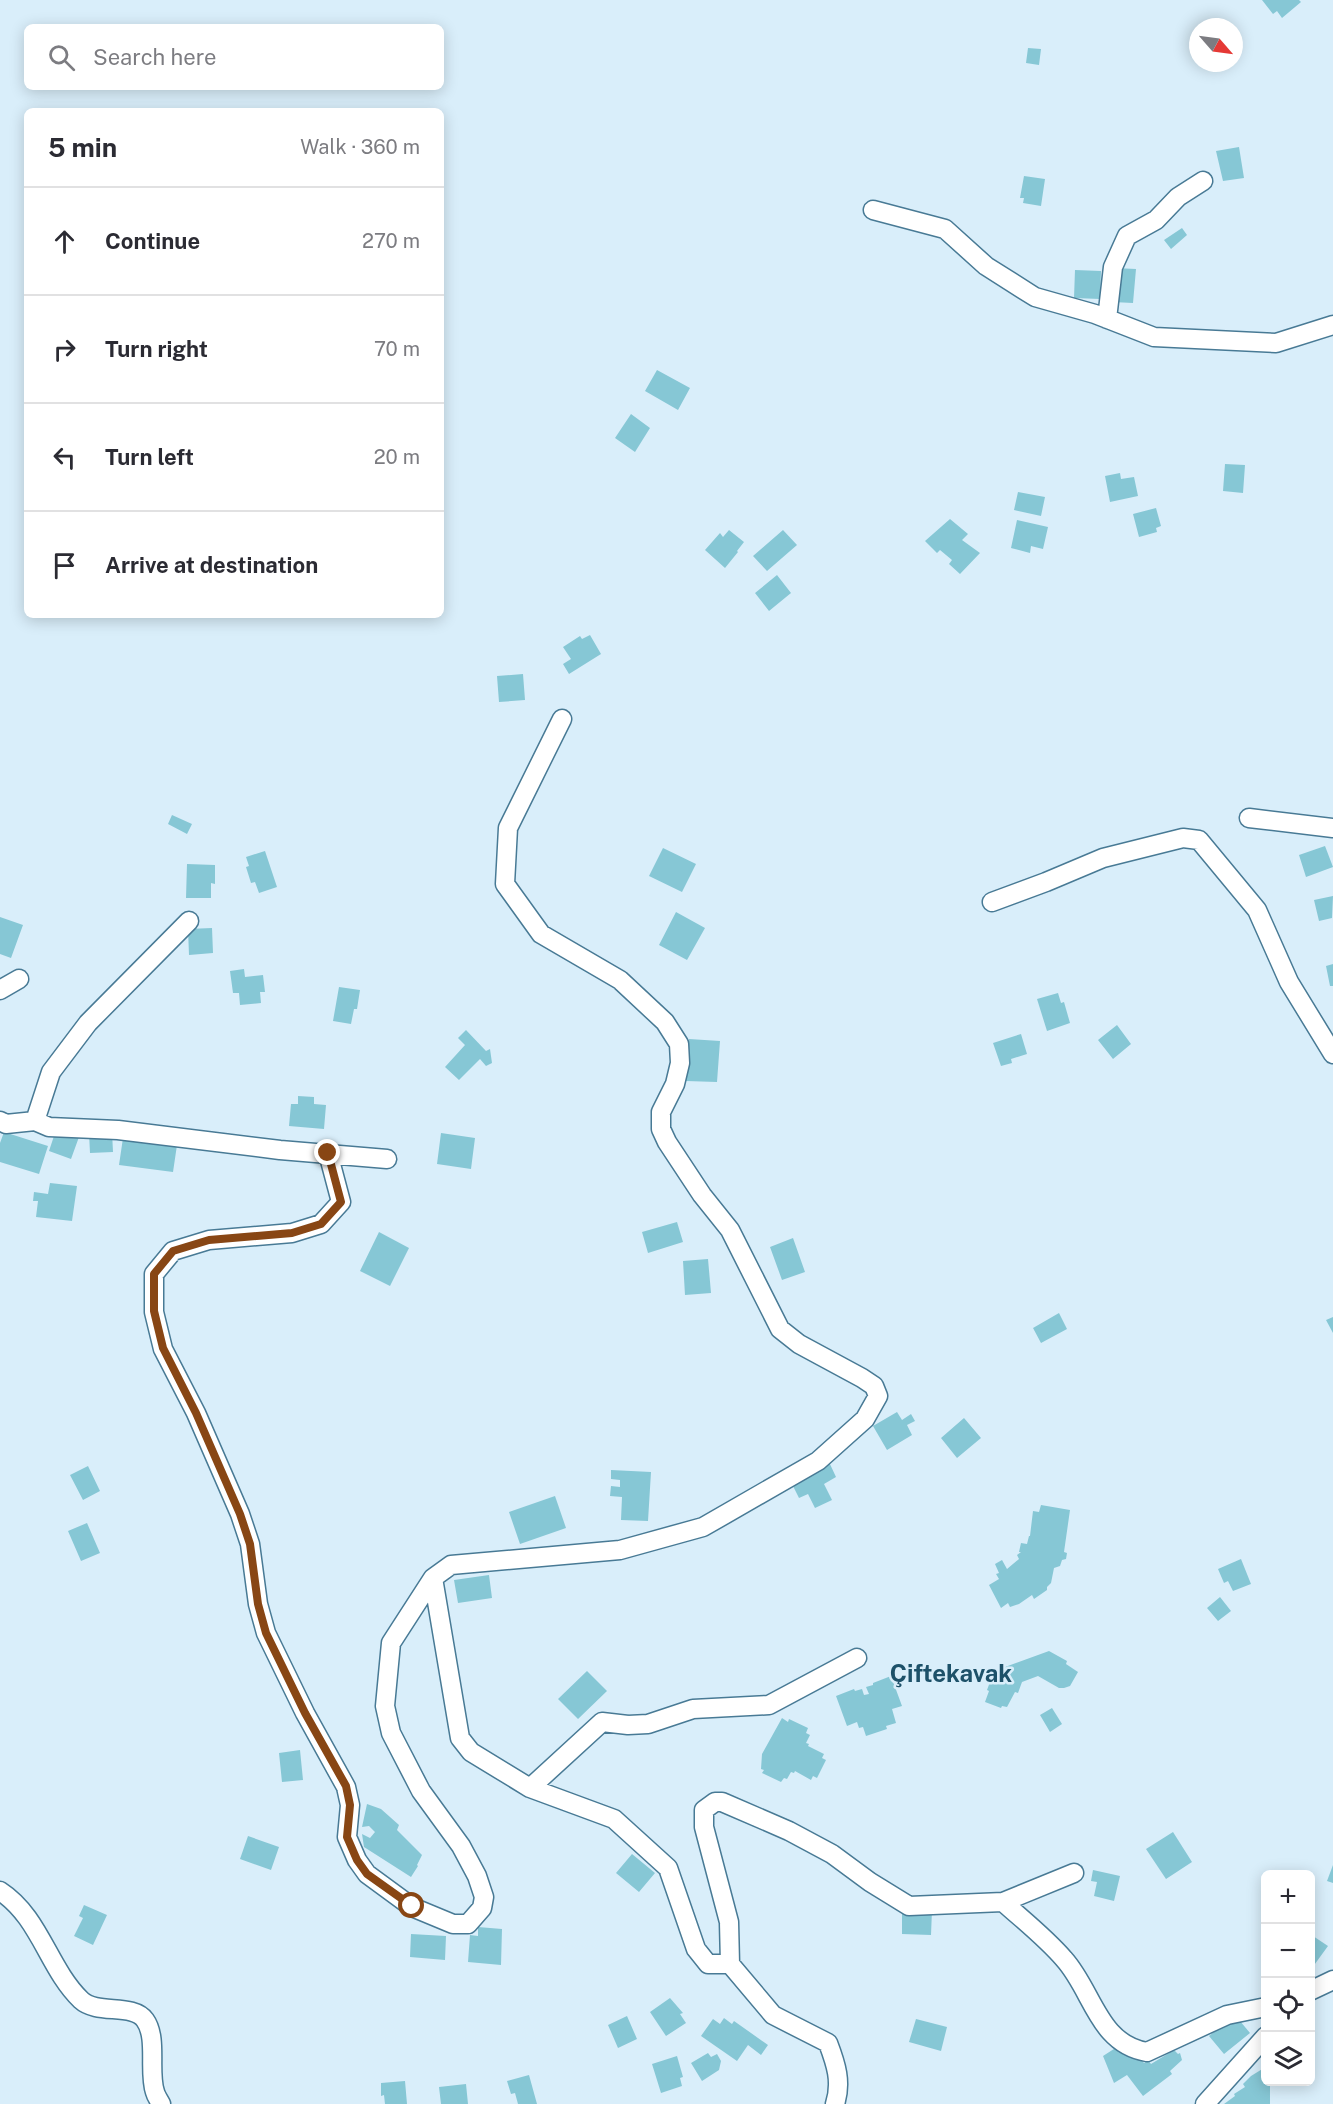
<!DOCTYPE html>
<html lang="en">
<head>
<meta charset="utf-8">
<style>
  :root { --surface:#fff; --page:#f2f2f3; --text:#2b2b33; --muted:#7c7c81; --line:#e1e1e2 }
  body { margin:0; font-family:"Public Sans",sans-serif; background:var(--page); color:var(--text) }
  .controls { position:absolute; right:18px; bottom:18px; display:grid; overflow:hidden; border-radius:9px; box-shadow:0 3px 15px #0003 }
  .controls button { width:54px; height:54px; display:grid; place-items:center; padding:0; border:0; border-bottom:2px solid var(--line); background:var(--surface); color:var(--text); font:30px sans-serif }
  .compass { position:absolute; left:1189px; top:18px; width:54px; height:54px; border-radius:50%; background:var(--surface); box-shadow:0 3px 15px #0003; rotate:118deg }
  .stop { position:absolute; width:18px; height:18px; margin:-14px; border:4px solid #884614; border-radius:50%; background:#fff }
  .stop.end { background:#884614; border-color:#fff; box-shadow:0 2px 6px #0008 }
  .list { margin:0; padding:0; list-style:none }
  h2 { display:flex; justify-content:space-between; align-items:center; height:78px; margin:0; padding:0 24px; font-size:26px }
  h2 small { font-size:20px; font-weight:400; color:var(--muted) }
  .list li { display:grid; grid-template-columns:39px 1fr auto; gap:18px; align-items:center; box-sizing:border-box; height:108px; padding:0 24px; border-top:2px solid var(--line) }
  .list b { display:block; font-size:22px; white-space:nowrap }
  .list em { font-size:20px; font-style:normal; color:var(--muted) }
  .icon { flex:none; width:33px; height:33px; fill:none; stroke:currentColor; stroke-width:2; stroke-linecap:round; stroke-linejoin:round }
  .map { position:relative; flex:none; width:1333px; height:2104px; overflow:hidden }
  .search { position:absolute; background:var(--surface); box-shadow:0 3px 15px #0003; left:24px; top:24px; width:420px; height:66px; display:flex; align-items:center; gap:15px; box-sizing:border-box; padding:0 21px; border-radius:9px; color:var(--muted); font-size:22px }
  .panel { position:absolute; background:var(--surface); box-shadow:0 3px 15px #0003; left:24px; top:108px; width:420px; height:510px; border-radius:9px }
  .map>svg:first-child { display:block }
</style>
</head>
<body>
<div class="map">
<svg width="1333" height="2104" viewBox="0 0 1333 2104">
  <rect width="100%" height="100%" fill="#d9eefa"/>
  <!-- building -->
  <path fill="#86c7d5" d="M1262 0H1299L1301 2 1282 18 1277 11 1273 14Z
    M1028 48 1041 49 1039 65 1026 63Z
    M1239 147 1244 178 1223 181 1216 151Z
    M1024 176 1045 179 1041 206 1023 203 1024 198H1020Z
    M1182 228 1187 235 1171 249 1164 240Z
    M1115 268 1136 269 1133 303 1113 302Z
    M1075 270 1101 271 1100 299 1074 298Z
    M657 370 690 388 678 410 645 391Z
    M631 414 650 428 635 452 615 438Z
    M1225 464 1245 465 1243 493 1223 491Z
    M1120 473 1121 479 1134 477 1138 496 1110 502 1105 476Z
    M1018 492 1045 497 1041 516 1014 510Z
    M1156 508 1161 526 1156 528 1157 532 1139 537 1133 514Z
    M950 519 968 534 962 540 980 553 960 574 949 564 952 560 940 550 937 553 925 541Z
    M1017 520 1048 527 1043 549 1031 546 1030 553 1011 548Z
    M729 530 744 542 737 551 738 552 725 568 705 550 720 533 723 537Z
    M783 530 797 545 767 571 753 556Z
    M777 575 791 593 769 611 755 593Z
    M590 635 601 654 569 674 563 664 571 659 563 647 580 636 582 639Z
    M523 674 525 700 499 702 497 676Z
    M172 815 192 824 187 834 168 824Z
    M1325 846 1333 867 1306 877 1299 855Z
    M663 848 696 864 682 892 649 876Z
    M265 851 277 887 259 893 255 882 251 883 246 867 249 866 246 857Z
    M187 864 215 865V884L211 883V898H186Z
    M1333 896 1332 918 1319 921 1314 900Z
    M676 912 705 928 687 960 659 945Z
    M0 917 23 925 11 958 0 954Z
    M212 928 213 953 189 955 188 929Z
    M1333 964V986H1330L1326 966Z
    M244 969 245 977 263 975 265 992H260L261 1003 240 1005 239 993H233L230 971Z
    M339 987 360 990 357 1009H354L351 1024 333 1021Z
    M1058 993 1061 1003 1064 1002 1070 1023 1047 1031 1037 999Z
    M1117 1025 1131 1044 1113 1059 1098 1040Z
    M466 1030 486 1051 490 1049 492 1063 486 1066 480 1059 459 1080 445 1067 465 1045 458 1038Z
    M1021 1034 1027 1054 1011 1059 1012 1063 1001 1066 993 1043Z
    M689 1039 720 1041 717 1082 686 1081Z
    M298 1096 314 1097V1104L326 1105 324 1129 289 1126 291 1104H298Z
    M4 1132 48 1146 39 1174 0 1162V1143Z
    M63 1132 79 1137 71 1159 49 1151 55 1133Z
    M112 1132 113 1152 90 1153 89 1133Z
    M441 1133 475 1138 471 1169 437 1164Z
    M123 1138 177 1145 173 1172 119 1165Z
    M50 1183 77 1186 72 1221 36 1217 38 1201H33L34 1192 48 1194Z
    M677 1222 683 1242 648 1253 642 1232Z
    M379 1232 409 1248 390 1286 360 1271Z
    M793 1238 805 1272 782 1280 770 1247Z
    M708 1259 711 1293 685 1295 683 1261Z
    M1059 1313 1067 1329 1041 1343 1033 1328Z
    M1333 1317V1333L1326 1320Z
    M897 1412 902 1420 911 1414 915 1421 907 1425 912 1435 887 1450 873 1426Z
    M964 1418 981 1438 957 1458 941 1438Z
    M829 1462 836 1477 824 1484 832 1500 815 1508 808 1494 799 1498 790 1480Z
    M88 1466 100 1491 83 1500 70 1475Z
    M611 1470 651 1472 648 1521 621 1520 622 1497 610 1496 611 1486 620 1487V1480L611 1479Z
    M555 1496 566 1528 520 1544 509 1512Z
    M1041 1505 1070 1510 1064 1552 1067 1553 1066 1559 1062 1560 1060 1566 1054 1568 1051 1583 1047 1587V1590L1034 1599 1032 1595 1019 1604 1010 1607 1008 1603 1001 1608 989 1585 999 1579 996 1574 999 1573 995 1564 1002 1560 1007 1569 1019 1559 1017 1555 1021 1552H1019L1021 1543 1027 1544 1029 1536H1030L1033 1511 1039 1512Z
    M87 1523 100 1553 81 1561 68 1531Z
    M1241 1559 1251 1584 1233 1591 1228 1581 1224 1583 1218 1569Z
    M489 1575 492 1598 458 1603 454 1580Z
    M1220 1597 1231 1611 1218 1621 1207 1608Z
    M1049 1651 1067 1661 1066 1664 1078 1672 1070 1686 1064 1688H1059L1038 1676 1022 1682 1018 1693 1015 1692 1007 1707 1002 1706 1001 1708 985 1702 989 1691 987 1690 994 1671Z
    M587 1671 607 1691 578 1719 558 1699Z
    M891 1676 902 1706 892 1709 896 1723 886 1726 887 1729 866 1736 863 1727 859 1728 857 1722 847 1726 836 1696 854 1689 855 1691 862 1689 864 1695 869 1694 866 1687 873 1685V1683Z
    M1052 1708 1062 1724 1050 1732 1040 1715Z
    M782 1718 788 1722 789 1719 808 1728 806 1733 810 1735 806 1743 809 1744 808 1746 824 1754 822 1758 826 1760 817 1778 813 1776 811 1780 795 1771 794 1773 791 1772 787 1779 784 1778 781 1782 762 1773 764 1770 761 1769 762 1754Z
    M300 1750 303 1780 282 1782 279 1753Z
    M367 1804 381 1809 399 1825 397 1830 422 1855 417 1865 418 1866 411 1877 364 1847 362 1834 370 1838 375 1832 369 1826 362 1827Z
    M1173 1832 1192 1862 1166 1879 1146 1849Z
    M248 1836 279 1847 271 1870 240 1859Z
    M632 1854 655 1873 639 1892 616 1873Z
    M1333 1865V1883L1327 1881Z
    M1093 1870 1120 1876 1114 1901 1094 1896 1097 1882 1091 1881Z
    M84 1905 107 1915 93 1945 74 1936 83 1918 79 1916Z
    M902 1910H932L931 1935 902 1934Z
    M478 1927 502 1929 501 1965 468 1962 470 1935 478 1936Z
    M411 1934 446 1936 445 1960 410 1957Z
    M1310 1934 1328 1946 1312 1968 1310 1967Z
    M670 1998 683 2013 680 2014 686 2023 666 2036 650 2012Z
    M1235 2015 1250 2033 1224 2054 1209 2036Z
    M627 2016 637 2039 618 2048 608 2025Z
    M724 2018 732 2024 734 2021 768 2045 761 2055 748 2045 737 2061 701 2036 713 2019 720 2024Z
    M916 2019 947 2027 941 2051 909 2042Z
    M1117 2047 1136 2052 1144 2063 1148 2060 1151 2064 1174 2050 1178 2054 1180 2053 1182 2060 1170 2071 1172 2074 1143 2096 1127 2075 1114 2083 1103 2056Z
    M708 2053 711 2057 717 2054 721 2061 719 2070 702 2081 691 2063Z
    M677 2056 683 2077 680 2078 682 2086 661 2093 652 2064Z
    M1264 2068 1266 2082H1270V2104H1224L1235 2096 1234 2094 1245 2087 1243 2084 1251 2076Z
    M529 2075 537 2104H518L515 2093 511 2094 507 2081Z
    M405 2081 407 2104H385L384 2095 381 2096V2083Z
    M466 2084 468 2104H441L439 2087Z"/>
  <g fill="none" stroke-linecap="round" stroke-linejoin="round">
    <!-- minor casing -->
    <g stroke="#487a95" stroke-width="21">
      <path id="minor" d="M873 210 945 229 986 266 1035 297 1095 314 1154 337 1276 343 1333 325
        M1107 319 1113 267 1127 236 1156 220 1178 197 1203 181
        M1249 818 1333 828
        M992 902 1046 882 1103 858 1183 838 1199 840 1257 910 1289 982 1333 1054
        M0 990 19 979
        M0 1121 6 1124 35 1121 49 1127 118 1130 280 1150 387 1159
        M35 1121 51 1072 88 1023 189 921
        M328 1153 341 1202 321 1224 292 1233 209 1240 173 1251 154 1274V1312L163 1349 196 1413 240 1514 250 1544 258 1604 266 1633 305 1713 346 1787 350 1805 347 1837 357 1860 367 1874 412 1907 453 1924H468L482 1908 484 1897 477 1876 461 1846 421 1791 391 1733 385 1706 391 1643 433 1578 451 1565 620 1550 703 1527 818 1461 865 1419 878 1396 874 1386 862 1378 799 1344 780 1329 730 1230 702 1195 667 1142 661 1129V1112L675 1084 680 1063 679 1044 665 1022 620 980 541 934 505 884 508 828 562 719
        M433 1578 460 1738 471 1752 530 1788 614 1819 668 1868 696 1949 708 1964H730
        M530 1788 602 1722 628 1725 648 1724 693 1709 769 1705 857 1658
        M0 1891C40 1917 48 1968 81 2000 97 2015 133 2003 145 2020 158 2038 148 2072 155 2092 156 2096 159 2100 161 2104
        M1003 1902C1023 1920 1046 1938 1064 1959 1093 1991 1098 2044 1147 2052L1227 2015 1266 2007
        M1310 1991 1333 1980
        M835 2104C842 2082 836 2064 828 2043L773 2015 730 1964 729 1922 704 1827V1810L715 1802H722L789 1831 832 1854 870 1882 909 1906 1003 1902 1074 1873
        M1205 2104 1266 2036"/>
    </g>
    <!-- minor -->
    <use href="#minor" stroke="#fff" stroke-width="18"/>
  </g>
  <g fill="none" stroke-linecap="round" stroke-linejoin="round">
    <!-- route -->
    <path stroke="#884614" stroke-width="8" d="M328 1153 341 1202 321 1224 292 1233 209 1240 173 1251 154 1274V1311L163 1348 196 1413 240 1514 250 1544 258 1604 266 1633 305 1713 346 1786 350 1805 347 1837 357 1860 367 1874 412 1906"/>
  </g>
  <g text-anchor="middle" stroke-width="5" stroke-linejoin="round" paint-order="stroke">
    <!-- district labels -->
    <g font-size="24" font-weight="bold" fill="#1d5169" stroke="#d9eefa">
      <text x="951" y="1682">Çiftekavak</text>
    </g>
  </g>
</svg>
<div class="controls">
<button>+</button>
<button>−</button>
<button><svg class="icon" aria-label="locate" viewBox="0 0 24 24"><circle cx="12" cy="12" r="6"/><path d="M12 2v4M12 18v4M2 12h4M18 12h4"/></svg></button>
<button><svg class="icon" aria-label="layers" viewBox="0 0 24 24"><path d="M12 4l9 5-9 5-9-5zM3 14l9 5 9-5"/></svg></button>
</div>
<svg class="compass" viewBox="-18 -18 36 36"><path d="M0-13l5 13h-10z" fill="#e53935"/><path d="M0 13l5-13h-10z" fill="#7c7c81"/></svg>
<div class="stop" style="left:412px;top:1906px"></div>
<div class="stop end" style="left:328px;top:1153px"></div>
<div class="search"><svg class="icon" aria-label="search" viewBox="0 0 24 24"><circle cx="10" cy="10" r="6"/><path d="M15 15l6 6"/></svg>Search here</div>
<section class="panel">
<h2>5 min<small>Walk · 360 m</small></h2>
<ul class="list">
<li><svg class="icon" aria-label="ahead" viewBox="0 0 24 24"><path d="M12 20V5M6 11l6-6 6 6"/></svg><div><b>Continue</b></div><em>270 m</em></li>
<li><svg class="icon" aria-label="right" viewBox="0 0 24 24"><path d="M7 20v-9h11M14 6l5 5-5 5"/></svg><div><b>Turn right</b></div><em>70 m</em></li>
<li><svg class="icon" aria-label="left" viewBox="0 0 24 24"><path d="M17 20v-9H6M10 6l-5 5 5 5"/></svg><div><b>Turn left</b></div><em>20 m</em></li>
<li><svg class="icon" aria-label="arrive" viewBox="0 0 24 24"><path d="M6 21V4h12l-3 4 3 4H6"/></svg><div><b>Arrive at destination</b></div></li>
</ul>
</section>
</div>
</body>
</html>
